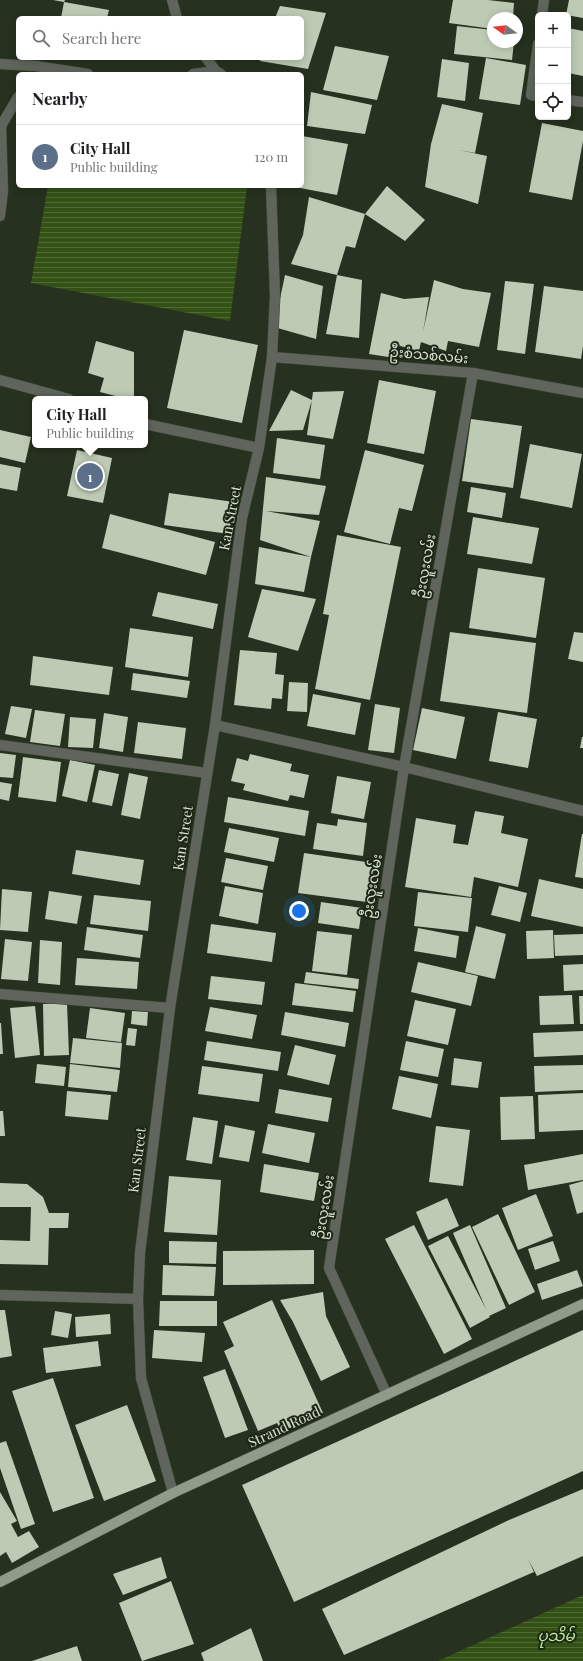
<!DOCTYPE html>
<html lang="en">
<head>
<meta charset="utf-8">
<style>
  :root { --surface:#fff; --page:#f6f6f6; --text:#202124; --muted:#757577; --line:#e0e0e0; --accent:#805372 }
  body { margin:0; font-family:"Playfair Display","Noto Sans Myanmar",serif; background:var(--page); color:var(--text) }
  .controls { position:absolute; right:12px; top:12px; display:grid; overflow:hidden; border-radius:6px; box-shadow:0 2px 10px #0003 }
  .controls button { width:36px; height:36px; display:grid; place-items:center; padding:0; border:0; border-bottom:1px solid var(--line); background:var(--surface); color:var(--text); font:20px sans-serif }
  .compass { position:absolute; left:487px; top:12px; width:36px; height:36px; border-radius:50%; background:var(--surface); box-shadow:0 2px 10px #0003; rotate:284deg }
  .you { position:absolute; left:299px; top:911px; width:14px; height:14px; margin:-10px; border:3px solid #fff; border-radius:50%; background:#1a73e8; box-shadow:0 0 0 6px #1a73e833 }
  .badge { display:grid; place-items:center; width:26px; height:26px; border-radius:50%; background:var(--accent); color:#fff; font-size:13px; font-weight:700 }
  .pin { position:absolute; translate:-50% -50%; border:2px solid #fff; box-shadow:0 1px 4px #0006 }
  .popup { position:absolute; left:32px; top:396px; width:116px; height:52px; box-sizing:border-box; display:grid; place-content:center; border-radius:6px; background:var(--surface); filter:drop-shadow(0 1px 3px #0005); font-size:13px; white-space:nowrap; color:var(--muted) }
  .popup b { font-size:15px; color:var(--text) }
  .popup::after { content:''; position:absolute; left:50%; top:100%; margin-left:-8px; border:8px solid transparent; border-top-color:var(--surface) }
  .list { margin:0; padding:0; list-style:none }
  h2 { display:flex; justify-content:space-between; align-items:center; height:52px; margin:0; padding:0 16px; font-size:17px }
  h2 small { font-size:13px; font-weight:400; color:var(--muted) }
  .list li { display:grid; grid-template-columns:26px 1fr auto; gap:12px; align-items:center; box-sizing:border-box; height:64px; padding:0 16px; border-top:1px solid var(--line) }
  .list b { display:block; font-size:15px; white-space:nowrap }
  .list p { margin:0; font-size:13px; white-space:nowrap; color:var(--muted) }
  .list em { font-size:13px; font-style:normal; color:var(--muted) }
  .icon { flex:none; width:22px; height:22px; fill:none; stroke:currentColor; stroke-width:2; stroke-linecap:round; stroke-linejoin:round }
  .map { position:relative; flex:none; width:583px; height:1661px; overflow:hidden }
  .search { position:absolute; background:var(--surface); box-shadow:0 2px 10px #0003; left:16px; top:16px; width:288px; height:44px; display:flex; align-items:center; gap:10px; box-sizing:border-box; padding:0 14px; border-radius:6px; color:var(--muted); font-size:15px }
  .panel { position:absolute; background:var(--surface); box-shadow:0 2px 10px #0003; left:16px; top:72px; width:288px; height:116px; border-radius:6px }
  .map>svg:first-child { display:block }
</style>
</head>
<body>
<div class="map">
<svg width="583" height="1661" viewBox="0 0 583 1661">
  <defs>
    <pattern id="water-rules" width="6" height="5" patternUnits="userSpaceOnUse"><rect width="6" height="5" fill="#335115"/><path d="M0 2.5h6" fill="none" stroke="#506a36"/></pattern>
  </defs>
  <rect width="100%" height="100%" fill="#27311f"/>
  <!-- water -->
  <path fill="url(#water-rules)" d="M48 186H247L230 321 31 283Z
    M583 1595V1661H438Z"/>
  <!-- building -->
  <path fill="#bdcab4" d="M53 0H65L64 2 109 10 107 18H61L64 2Z
    M453 0H488L514 3 513 18H493V29L449 23Z
    M569 0H583V18L566 15Z
    M280 6 326 13 308 69 260 61 261 58H302V18H275Z
    M457 26 493 30V42H514L512 60 454 54Z
    M568 28 583 31V76L568 73Z
    M335 46 389 56 377 100 323 90Z
    M486 58 526 65 520 105 479 99Z
    M442 59 469 63 465 101 437 97Z
    M311 92 372 105 365 134 307 126Z
    M442 104 483 113 475 153 459 150 487 156 478 204 425 187 431 144Z
    M542 123 583 131V141L572 200 529 192Z
    M302 136 348 144 337 195 295 187 302 186Z
    M387 186 425 220 405 241 365 214 355 248 346 246 337 275 291 264 303 235 309 197 365 214Z
    M285 275 323 286 316 339 274 327Z
    M337 275 362 280 359 338 326 334Z
    M434 280 463 289 491 293 479 347 448 341 446 351 421 342 419 351 397 345 395 358 369 354 381 293 404 299 429 297 423 332Z
    M505 281 534 284 525 354 497 350Z
    M544 286 583 291V346L581 359 535 352Z
    M184 330 258 345 242 423 167 408Z
    M96 341 134 352V399H127L100 392 104 378 88 373Z
    M379 380 436 391 424 454 367 443Z
    M291 390 312 400 303 430 269 431Z
    M344 391 333 439 307 435 313 392Z
    M471 419 522 426 513 488 462 481Z
    M0 430 31 437 25 463 0 457Z
    M277 438 325 445 320 479 273 473Z
    M530 444 582 454 572 508 520 498Z
    M77 450 112 458 103 503 67 496Z
    M365 450 424 465 412 511 399 508 390 544 344 532Z
    M0 464 21 468 17 491 0 488Z
    M266 477 326 486 319 515 266 511 320 521 311 557 260 540Z
    M471 487 506 493 502 518 467 512Z
    M169 493 234 502 229 534 164 525Z
    M110 514 215 542 206 575 102 548Z
    M473 517 539 528 532 564 467 554Z
    M337 535 401 547 370 700 315 689 329 615 323 614Z
    M259 547 311 557 304 592 255 584Z
    M478 568 545 578 536 638 469 628Z
    M262 589 316 599 298 651 248 637Z
    M158 592 218 604 213 629 152 616Z
    M130 628 193 637 188 677 125 667Z
    M450 632 536 643 527 713 440 701Z
    M574 632 583 633V662L568 659Z
    M240 650 277 653 275 674 284 675 282 699 272 698 271 709 234 705Z
    M33 656 113 667 109 695 30 685Z
    M133 673 190 681 187 698 131 690Z
    M289 682 308 683 307 712 287 711Z
    M313 694 361 703 355 735 307 726Z
    M375 704 400 708 394 753 368 750Z
    M11 706 32 709 26 738 5 734Z
    M422 708 465 717 456 759 413 750Z
    M35 710 65 714 60 746 30 742Z
    M498 712 537 719 528 768 489 761Z
    M104 713 128 717 123 752 99 748Z
    M70 717 96 719 93 748 68 747Z
    M138 722 186 728 182 759 134 753Z
    M582 737H583V748H580Z
    M0 753 16 755 13 778 0 777Z
    M250 754 292 764 290 771 309 775 304 798 290 795 288 801 243 790 245 784 231 781 237 758 248 761Z
    M23 757 61 762 56 802 18 797Z
    M70 760 95 765 87 802 62 796Z
    M99 770 119 774 112 806 92 802Z
    M129 773 148 777 140 819 121 815Z
    M337 776 371 782 364 819 331 813Z
    M0 782 12 784 9 801 0 799Z
    M228 797 309 811 305 836 224 822Z
    M475 811 504 816 501 833 528 839 518 887 474 877 471 897 405 887 416 818 456 825 453 843 468 845Z
    M338 819 367 823 363 856 313 849 317 823 337 826Z
    M229 828 279 838 274 862 224 852Z
    M582 834H583V878L575 877Z
    M76 850 144 860 140 885 72 874Z
    M304 853 373 863 367 902 298 893Z
    M226 858 268 866 263 890 221 882Z
    M539 879 583 889V927L531 916Z
    M225 886 263 893 258 924 219 916Z
    M499 886 527 893 520 922 491 915Z
    M2 889 32 892 28 932 0 930Z
    M49 891 82 896 77 924 45 919Z
    M418 892 472 898 468 932 414 926Z
    M94 895 151 901 148 931 90 924Z
    M321 902 362 908 359 929 318 923Z
    M211 924 276 933 272 962 207 953Z
    M476 926 506 934 495 979 465 972Z
    M87 927 143 935 140 958 84 950Z
    M418 928 459 936 456 958 414 951Z
    M553 930 554 958 527 959 526 931Z
    M317 931 352 935 347 975 312 971Z
    M583 934V955L555 956 554 935Z
    M5 939 32 942 28 981 1 979Z
    M40 940 62 942 60 985 38 983Z
    M77 958 139 962 137 989 75 985Z
    M418 962 478 976 471 1006 411 992Z
    M583 964V990L564 991 563 965Z
    M306 972 359 979 358 989 304 983Z
    M211 976 265 982 262 1005 208 999Z
    M295 983 356 991 353 1012 292 1005Z
    M572 995 574 1024 540 1025 539 996Z
    M579 996H583V1024H580Z
    M415 1000 456 1009 448 1045 407 1036Z
    M67 1003 69 1055 44 1056 43 1004Z
    M35 1006 40 1055 15 1058 10 1008Z
    M210 1007 257 1015 252 1039 205 1031Z
    M90 1008 125 1013 121 1042 86 1038Z
    M132 1011 148 1012 147 1026 131 1024Z
    M285 1012 349 1023 345 1047 281 1035Z
    M0 1023H1L3 1054H0Z
    M128 1028 137 1029 135 1046 126 1045Z
    M583 1031V1055L534 1057 533 1033Z
    M73 1038 122 1043 120 1068 70 1063Z
    M207 1041 281 1052 278 1071 204 1060Z
    M406 1041 444 1049 438 1077 400 1070Z
    M295 1045 336 1055 329 1085 287 1075Z
    M454 1058 482 1062 478 1088 451 1085Z
    M37 1064 66 1067 64 1086 35 1083Z
    M70 1064 120 1070 117 1092 68 1087Z
    M583 1065V1090L535 1092 534 1066Z
    M202 1066 263 1074 259 1102 198 1094Z
    M399 1076 438 1084 431 1118 392 1109Z
    M279 1089 332 1098 328 1122 275 1113Z
    M67 1091 111 1095 108 1120 65 1116Z
    M583 1093V1130L539 1132 538 1095Z
    M533 1096 535 1139 501 1140 500 1097Z
    M0 1111H3L5 1136H0Z
    M193 1117 218 1121 212 1164 186 1160Z
    M268 1124 315 1133 309 1163 262 1153Z
    M225 1125 255 1131 249 1162 219 1157Z
    M436 1126 470 1130 463 1186 429 1182Z
    M583 1154V1180L528 1190 524 1165Z
    M264 1164 319 1173 314 1201 260 1192Z
    M169 1176 221 1180 217 1235 164 1232Z
    M583 1181V1212L577 1214 569 1185Z
    M0 1183 27 1184 43 1197 49 1213H69L68 1228H49L48 1265 0 1264V1240L30 1241 31 1207H0Z
    M536 1194 553 1236 518 1250 502 1208Z
    M447 1198 459 1226 428 1240 416 1212Z
    M498 1214 535 1292 509 1305 472 1227Z
    M414 1225 472 1339 444 1354 385 1239Z
    M470 1225 506 1308 489 1316 490 1317 470 1328 428 1246 448 1236 486 1309 453 1233Z
    M169 1241 217 1242 216 1264 169 1263Z
    M553 1241 560 1261 535 1270 528 1249Z
    M314 1250V1284L223 1285V1251Z
    M163 1265 216 1267 214 1296 162 1295Z
    M577 1270 583 1286 542 1300 537 1284Z
    M323 1292 326 1316 350 1367 321 1381 293 1322 280 1300Z
    M272 1300 323 1413 282 1432 277 1423 258 1431 224 1351 234 1346 223 1322Z
    M160 1301H217V1326H159Z
    M0 1310H5L12 1356 0 1358Z
    M55 1311 72 1314 68 1338 51 1335Z
    M110 1314 111 1334 76 1337 75 1317Z
    M154 1330 205 1333 202 1362 152 1358Z
    M583 1330V1471L294 1602 242 1485Z
    M98 1341 101 1366 46 1373 43 1348Z
    M225 1369 248 1430 225 1438 203 1377Z
    M53 1378 94 1498 53 1512 12 1391Z
    M127 1405 156 1481 104 1501 75 1425Z
    M6 1441 35 1524 21 1529 0 1468V1443Z
    M583 1489V1556L537 1576 528 1559 534 1572 344 1655 322 1609 509 1520Z
    M0 1492 17 1521 11 1524 18 1537 29 1531 39 1547 12 1563 6 1552 0 1556Z
    M161 1557 167 1578 123 1595 113 1574Z
    M171 1581 194 1644 142 1661 119 1603Z
    M251 1628 263 1661H204L201 1653Z
    M77 1646 82 1661H32Z"/>
  <g fill="none" stroke-linecap="round" stroke-linejoin="round">
    <!-- minor casing -->
    <g stroke="#444d3c" stroke-width="11">
      <path id="minor" d="M172 0 177 18
        M542 15 544 0
        M538 44 531 95 538 96
        M206 58 216 71
        M0 64 36 66 88 74
        M193 74 216 71 221 74
        M568 100 583 102
        M0 216 3 191 1 126 18 97
        M272 357 473 373 583 393
        M0 380 69 399
        M145 424 259 448
        M215 725 404 767 583 811
        M0 745 207 773
        M0 994 170 1008
        M0 1295 138 1299
        M387 1395 329 1268 404 767 473 373
        M173 1493 141 1378 138 1299 140 1253 170 1008 215 725 242 518 259 448 272 357 275 296 271 186"/>
    </g>
    <!-- major casing -->
    <g stroke="#444d3c" stroke-width="11">
      <path id="major" d="M0 1582 173 1493 583 1304"/>
    </g>
    <!-- minor -->
    <use href="#minor" stroke="#5f655c" stroke-width="10"/>
    <!-- major -->
    <use href="#major" stroke="#909b89" stroke-width="10"/>
  </g>
  <g text-anchor="middle" stroke-width="4" stroke-linejoin="round" paint-order="stroke">
    <!-- street labels -->
    <g font-size="14" fill="#dbe2d7" stroke="#1d2716">
      <text transform="translate(429 355) rotate(5)" y="5">ဦးစံသစ်လမ်း</text>
      <text transform="translate(230 518) rotate(-79)" y="5">Kan Street</text>
      <text transform="translate(425 566) rotate(-80)" y="5">ဦးလူးလမ်း</text>
      <text transform="translate(183 838) rotate(-81)" y="5">Kan Street</text>
      <text transform="translate(372 886) rotate(-81)" y="5">ဦးလူးလမ်း</text>
      <text transform="translate(137 1160) rotate(-83)" y="5">Kan Street</text>
      <text transform="translate(324 1207) rotate(-81)" y="5">ဦးလူးလမ်း</text>
      <text transform="translate(284 1427) rotate(-25)" y="5">Strand Road</text>
    </g>
    <!-- water labels -->
    <g font-size="15" font-style="italic" fill="#bdee97" stroke="#1d2716">
      <text x="556" y="1641">ပုသိမ်</text>
    </g>
  </g>
</svg>
<div class="controls">
<button>+</button>
<button>−</button>
<button><svg class="icon" aria-label="locate" viewBox="0 0 24 24"><circle cx="12" cy="12" r="6"/><path d="M12 2v4M12 18v4M2 12h4M18 12h4"/></svg></button>
</div>
<svg class="compass" viewBox="-18 -18 36 36"><path d="M0-13l5 13h-10z" fill="#e53935"/><path d="M0 13l5-13h-10z" fill="#757577"/></svg>
<div class="you"></div>
<div class="pin badge" style="left:90px;top:476px;background:#5c6f8a">1</div>
<div class="popup"><b>City Hall</b>Public building</div>
<div class="search"><svg class="icon" aria-label="search" viewBox="0 0 24 24"><circle cx="10" cy="10" r="6"/><path d="M15 15l6 6"/></svg>Search here</div>
<section class="panel">
<h2>Nearby<small></small></h2>
<ul class="list">
<li><span class="badge" style="background:#5c6f8a">1</span><div><b>City Hall</b><p>Public building</p></div><em>120 m</em></li>
</ul>
</section>
</div>
</body>
</html>
